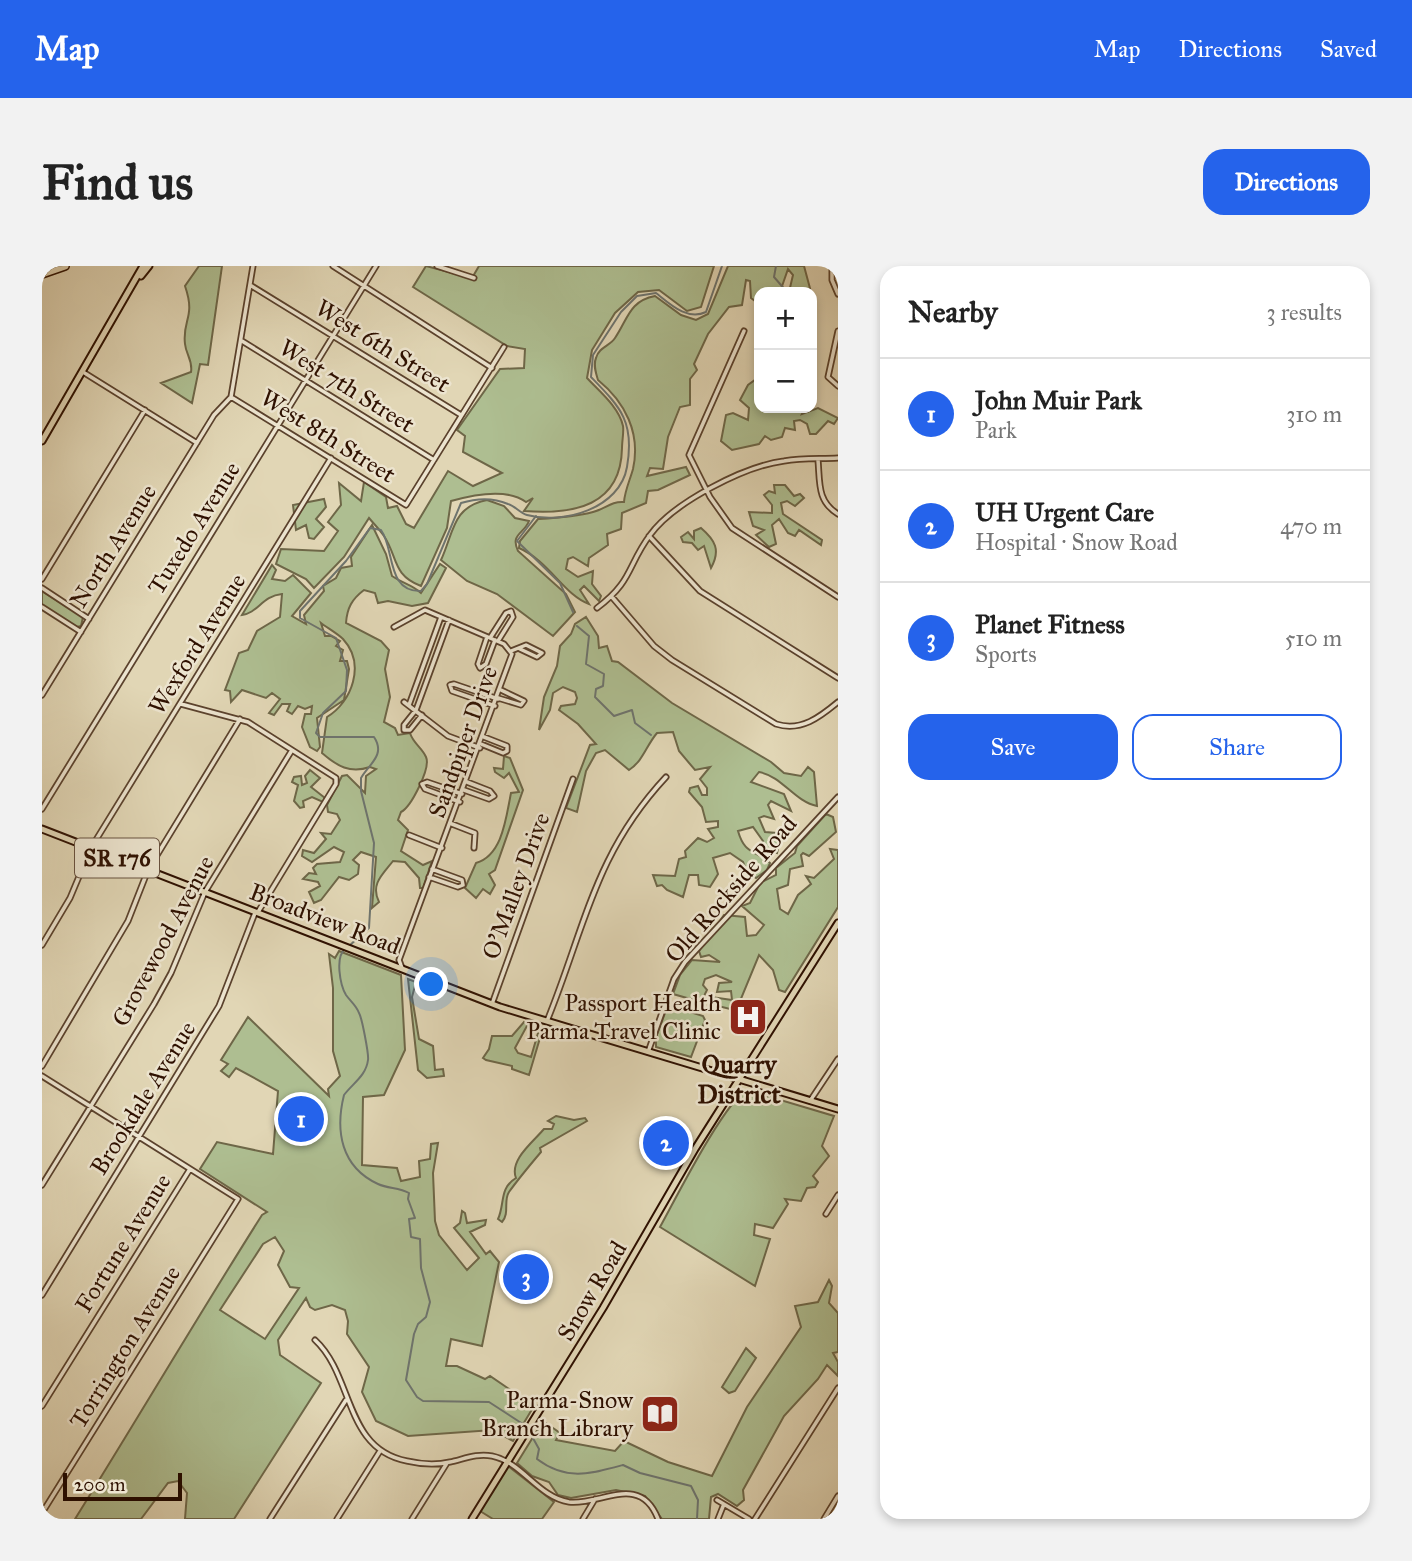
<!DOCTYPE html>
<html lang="en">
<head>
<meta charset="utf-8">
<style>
  :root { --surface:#fff; --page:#f2f2f2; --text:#222; --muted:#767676; --line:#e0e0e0; --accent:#2563eb }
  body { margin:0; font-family:"IM FELL Great Primer",serif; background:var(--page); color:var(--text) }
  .controls { position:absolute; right:21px; top:21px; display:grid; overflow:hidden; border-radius:14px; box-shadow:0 4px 10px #0003 }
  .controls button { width:63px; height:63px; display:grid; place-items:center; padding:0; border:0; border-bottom:2px solid var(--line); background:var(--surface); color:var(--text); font:35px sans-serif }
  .scale { position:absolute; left:21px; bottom:18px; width:119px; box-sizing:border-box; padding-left:7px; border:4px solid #2e1000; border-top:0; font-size:19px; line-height:24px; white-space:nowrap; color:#2e1000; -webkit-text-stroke:5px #ece4cf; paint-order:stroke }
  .you { position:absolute; left:390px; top:719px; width:24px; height:24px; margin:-18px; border:5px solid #fff; border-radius:50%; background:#1a73e8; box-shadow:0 0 0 10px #1a73e833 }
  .badge { display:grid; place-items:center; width:46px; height:46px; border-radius:50%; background:var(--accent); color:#fff; font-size:23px; font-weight:700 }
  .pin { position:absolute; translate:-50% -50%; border:4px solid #fff; box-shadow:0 2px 7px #0006 }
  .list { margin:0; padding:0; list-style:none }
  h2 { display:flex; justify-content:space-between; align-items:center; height:91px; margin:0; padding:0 28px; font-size:30px }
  h2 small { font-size:23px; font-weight:400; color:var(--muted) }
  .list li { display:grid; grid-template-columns:46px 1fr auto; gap:21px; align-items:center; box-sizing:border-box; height:112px; padding:0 28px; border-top:2px solid var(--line) }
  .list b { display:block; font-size:26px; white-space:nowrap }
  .list p { margin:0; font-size:23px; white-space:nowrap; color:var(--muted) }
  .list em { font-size:23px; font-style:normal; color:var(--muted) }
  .actions { display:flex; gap:14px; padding:21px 28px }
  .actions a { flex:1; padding:16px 0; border:2px solid var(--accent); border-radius:21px; text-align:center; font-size:24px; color:var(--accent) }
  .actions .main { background:var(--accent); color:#fff }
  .map { position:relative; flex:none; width:796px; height:1253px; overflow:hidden; border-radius:21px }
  header { display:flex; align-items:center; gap:42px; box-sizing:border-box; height:98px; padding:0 35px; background:var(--accent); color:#fff }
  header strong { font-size:33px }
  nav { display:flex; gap:38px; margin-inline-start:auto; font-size:24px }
  .intro { display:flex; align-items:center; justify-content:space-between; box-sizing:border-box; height:168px; padding:0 42px }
  h1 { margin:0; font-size:49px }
  .button { padding:18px 32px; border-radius:21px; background:var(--accent); color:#fff; font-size:24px; font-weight:700 }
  main { display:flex; gap:42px; padding:0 42px }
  aside { flex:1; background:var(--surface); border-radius:21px; box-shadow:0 4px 10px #0003 }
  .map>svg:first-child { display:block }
</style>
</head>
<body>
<header>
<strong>Map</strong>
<nav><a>Map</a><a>Directions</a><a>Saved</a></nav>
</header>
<div class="intro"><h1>Find us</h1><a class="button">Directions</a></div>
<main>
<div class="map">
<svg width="796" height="1253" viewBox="0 0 796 1253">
  <rect width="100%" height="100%" fill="#e1d6b5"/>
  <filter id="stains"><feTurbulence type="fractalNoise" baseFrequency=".00286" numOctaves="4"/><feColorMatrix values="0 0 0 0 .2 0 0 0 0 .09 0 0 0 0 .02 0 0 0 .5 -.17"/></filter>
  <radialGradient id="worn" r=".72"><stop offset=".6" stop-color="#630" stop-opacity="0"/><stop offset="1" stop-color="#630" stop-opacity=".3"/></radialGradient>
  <!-- green -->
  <path fill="#aebe91" stroke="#6e6748" stroke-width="2" fill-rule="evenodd" d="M157 0H180L166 99 158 98 150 137 119 117 149 106C151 94 144 89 143 78 140 53 154 52 143 20Z
    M384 0 430 12 437 0H672L659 41 645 45 617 24 596 26 573 47 550 84 545 112C557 125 577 141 581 160 582 166 580 175 580 182 579 240 532 249 482 245L491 232 484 236C465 222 430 229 409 235L405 262 379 320C350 309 356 291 342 270 338 264 332 258 327 252L302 291 272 322 264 313 234 298 239 283 282 285 296 265 286 256 299 239 297 217 319 235 322 216 344 231 346 242 355 240 364 258 372 262 406 205 431 220 460 207 421 186 423 170 415 164 458 103 482 102 483 83 465 80 371 21Z
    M686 0H762L769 26H747L751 9 746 3 738 26H717V38L709 32 708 15 704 14 700 39 687 41 666 68 652 98 655 104 648 113V139L638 141 626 171 621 203 608 202 605 210 644 201 648 209 616 224 606 225 604 237 580 247 579 263 565 268 566 279 547 292 546 300 531 291 526 293 524 303 536 311 551 305 550 318 559 330 557 335 542 320 538 324 547 338C522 329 507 295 477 282L478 275 496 253C514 252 533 251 551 246 563 243 569 235 582 236 583 224 588 214 591 203 599 167 583 136 556 114 554 107 551 99 554 92 557 81 568 80 573 72 586 53 587 35 613 30L639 49 654 54 666 48Z
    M717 111V142H763L760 148 776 142 796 152 792 158 786 155 774 168H768L765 158 758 154 752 155 753 164 743 162 740 171 729 174 723 170 717 178 690 184 679 175 684 149 691 147 706 154 707 142 698 134 706 119Z
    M732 219H743L752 230 758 228 762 232 753 240 745 235 739 237 741 248 780 274 779 279 757 264 753 270 746 267 737 253 730 259 734 278 727 281 714 269 722 264 711 260 707 246 730 247V239L722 229 727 225 733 227Z
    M282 233 284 241 274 253 282 261 272 273 267 272 264 259 254 264 251 239Z
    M445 234 462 240 473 252 487 255C482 268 468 268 476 285L524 328 533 346 511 370 455 328 425 315 399 294C412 266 410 241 445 234Z
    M330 259 344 288 350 310C360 317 371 319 379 327L398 298 404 302 386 337 370 340 346 335 336 337 333 327 322 324C310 333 305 342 304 357L339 375 347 384 343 403 348 431 342 456 353 462 356 469 368 467C371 477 380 482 384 491 389 502 369 541 359 546L356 554 366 564 359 585 381 599 390 595 381 622H378L377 612 363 596 351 595C341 608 328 618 337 636L330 642 334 591 319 586 311 594 317 599 316 608 307 614 297 611 279 634 272 637 267 626 278 620 276 616 261 613 267 607 274 608 271 602 275 598 298 596 302 586 292 581 270 596 260 590 261 584 272 587 284 573 279 567 289 568 298 554 295 548 286 546 285 539 300 510 305 509 323 527 324 510 334 503 328 501C308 508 295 500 280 487L285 451C310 436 324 398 301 373 296 368 284 361 279 357L283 370H289L298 375 294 380 301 384 298 395H305L307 403 302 434 275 452 278 481 275 485 268 481 260 461 263 448H269L270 440 263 443 256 440 250 448 245 445 248 438H240L232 449 227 447 238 433 230 427 224 432 200 424 189 436 188 425 183 424 197 387 206 384 215 365 238 351 240 328C220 330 216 347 200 349L230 299 234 304 230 313 243 315 251 309 269 327 250 350 264 358 262 349 282 325 281 320 294 312 299 302 310 300 309 291Z
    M659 262C673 274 679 284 669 302L662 280 656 284 650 277 641 276 639 271 646 266 652 273V265Z
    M0 325 41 351 39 360 35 361 0 339Z
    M544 351 556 370 557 382 565 380 570 395 576 396 630 437 729 496 742 507 759 510 766 501 772 506 775 540C753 536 740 510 717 506L709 516 742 528 749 545 729 535 726 539 732 553 722 550 717 552 723 566 735 567 738 575 735 587 715 582 721 575 711 561 696 565C703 589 712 583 728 597L725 604 714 612 705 606 701 596 688 587 671 592 676 608 668 621 657 619 656 609H647L641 631 625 624 620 619 615 620 611 609 633 610 637 593 644 591 643 585 656 572 665 576 672 572 666 563 676 561V555L664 556 660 541 647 526 648 522 656 520 660 529H665V522L658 513 668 501 653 504 637 485 631 466 615 467C604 480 601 495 587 504L563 484 554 487 544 505 535 546 524 542 548 479 554 478 536 458 517 444 519 440 533 438 535 432 533 426 521 421 511 427 508 444 497 464 502 431 515 400 518 380 529 368 533 358Z
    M462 490 468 492 481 524 453 604 447 608 453 619 448 628 441 623 434 632 423 622 434 597C461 589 464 551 469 527L477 526 467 507 462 512 453 506 452 502 461 503Z
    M268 504 278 512 269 521 283 532 281 536 270 531 261 535 262 541 258 542 252 535 256 519 250 516 252 511 259 510 260 519 265 517 263 510Z
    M784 548 791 551 794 566 767 590 761 587 759 589 761 600 748 603 746 619 735 623 738 643 746 648 756 629 769 618 764 610 772 612 792 593 788 583 796 584V641L743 726 737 724 731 704 717 689 696 740 688 743 668 738 670 731 690 734 689 725 675 726 677 717 690 716 674 709 663 713 661 719 665 724 659 736 631 728 638 709 650 694 678 696 667 689 659 691 657 685 682 649 703 651 705 670 714 669 722 659 700 640 708 637 718 617 734 609V602L753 587 755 580Z
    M297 685 359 709 363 784 342 829 321 831 320 899 355 902 359 915 378 911 377 895 388 893 389 878 396 877 391 907 393 955 397 969 425 1004 437 992 412 962 418 957 420 945 423 947 425 957 444 954 443 959 428 966 444 988 448 985 457 996 440 1080 409 1073 404 1100H415L443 1113 448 1110 492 1140 471 1175 451 1164 366 1170 334 1155 320 1126 327 1101 305 1068 306 1055 303 1044 290 1039 273 1044 268 1041 264 1032 236 1074 238 1089 279 1117 192 1253H143L145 1227 136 1215 126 1217 99 1253H33C96 1152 156 1050 220 949L225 946 158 903 175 876 231 888 236 825 194 802 187 811 179 805 186 798 179 794 206 751 287 830 286 823 298 810 291 785V722L287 688 293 692ZM233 971 242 985 236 999 248 1021 257 1022 223 1073 178 1044 221 978Z
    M366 713 374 716 370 731 377 773 391 780 393 804 401 803 402 810 385 812 376 804Z
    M626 739 661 750 663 754 649 791 614 781V771Z
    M482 756 486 758 473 782 476 787 489 791 496 767 491 759 501 762 487 809 470 803V800L444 794 441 792 447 783 450 770H470Z
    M705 824 792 850 780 880 787 890 771 910 776 916 773 921 765 922 759 935 743 933 746 938 731 962 713 958 712 969 728 973 713 1020 618 961C633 934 682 836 705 824Z
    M514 850 532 854 543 852 545 855 498 882 499 886C488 899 477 912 467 926 461 935 468 947 460 956L456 953C463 938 457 922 474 912 467 894 491 876 502 863H510L512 858 506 855Z
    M787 1014 790 1020 787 1037 796 1047V1086L791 1087 796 1096V1110L785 1099 776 1113 742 1150 701 1224 702 1234 695 1240 676 1228 669 1231 667 1253H620L603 1230 574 1224 529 1232 516 1229 507 1216 490 1210 475 1197 501 1155 518 1167 514 1174 573 1185 582 1175 626 1196 670 1210 705 1141 759 1061 753 1040 776 1036Z
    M704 1082 714 1092 693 1125 687 1127 680 1121Z
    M466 1200 512 1236 500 1253H451L438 1245Z"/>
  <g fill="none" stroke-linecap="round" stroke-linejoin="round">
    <!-- stream -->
    <path stroke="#6e746e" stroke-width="2" d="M734 0 732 11 745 26
      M494 250 475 275 518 317 531 346
      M535 360 547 370 544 398 562 408 561 420 554 423 553 431 572 450 590 444 593 457 609 469
      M307 680 327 662 332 577 319 525V512C327 498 344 489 332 471H278L274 467 281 447 304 425 305 404 294 372 258 352V345L304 295 328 262 339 264C353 283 344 326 379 325L385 318 419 237C435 232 450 231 466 238 473 240 478 247 485 249 522 259 578 242 585 201 593 155 578 141 549 111L551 89 579 46 595 30 614 27C628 38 645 55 664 46L680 0
      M303 683C293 691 298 719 304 729 309 736 314 739 317 747 320 752 327 789 326 794 324 810 311 817 302 829 293 865 299 901 336 918 347 923 357 921 367 927L366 933 373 952 367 953 369 971 378 973 379 1002 388 1036 384 1051 376 1058 372 1068 364 1114 375 1131 381 1135 447 1136 484 1160
      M487 1165 497 1183 495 1193C524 1215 548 1208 581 1199L598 1207 649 1220 656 1234 655 1253"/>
    <!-- minor casing -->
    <g stroke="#5b422d" stroke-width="7">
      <path id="minor" d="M291 0 450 102
        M395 0 432 12
        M790 0V14L796 28
        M208 19 419 149
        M702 65 647 189 668 231 690 262 796 331
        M796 65 786 111 796 120
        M200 75 392 194
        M41 106 155 177
        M189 131 364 239 462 81
        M776 194C778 217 775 235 796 248
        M607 270 658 325 796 412
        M0 313 103 144
        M0 322 47 353
        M570 331 612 380 630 394 734 458C759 466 778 451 796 436
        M0 341 39 366
        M555 342C591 315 585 300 608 269 632 236 703 200 742 195 760 192 778 193 796 192
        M352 361 383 344 462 378 470 388 357 694 360 702
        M445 371 436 398 438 402 444 398 453 374
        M448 372 464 347 469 345 471 351 456 375
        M469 385 484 379 500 387 495 391 478 383
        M0 429 172 149 189 131 211 0
        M456 432 479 439 482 435 459 424
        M362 436 406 470 438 482
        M139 438 206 456 294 512V518L216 646
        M367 439 399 351
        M453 440 410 425 408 419 412 418 456 433
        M380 449 368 464H362V459L374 444 407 354
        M439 478 461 487 465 485V480L442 471
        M422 524 447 533 452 530 448 525 425 516
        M418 536 383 523 380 518 385 516 420 528
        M0 543 334 0
        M410 558 433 567 432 582
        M367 569 400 582
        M387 611 416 621 421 619 420 614 390 603
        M0 679 28 632 49 582 289 192
        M450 738 531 513
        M505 755C543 662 552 588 624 511
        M606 786 632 713 643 696 796 531
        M0 800 86 655 106 604 198 453
        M0 810 196 933 0 1247
        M768 835 796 793
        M0 919 112 738 129 707 163 626 250 484
        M784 948 796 929
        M0 1029 177 740 213 647
        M273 1074C312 1110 302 1183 365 1195 378 1198 395 1199 408 1196 422 1193 435 1187 450 1190 480 1196 496 1231 527 1236 558 1240 598 1206 616 1253
        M0 1140 148 903
        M675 1234 707 1253
        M228 1253 304 1134
        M295 1253 338 1185
        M370 1253 405 1197
        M541 1253 553 1233
        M676 1253 682 1238
        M713 1253 796 1122
        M782 1253 796 1230"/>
    </g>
    <!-- primary casing -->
    <g stroke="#2e1000" stroke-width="9">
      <path id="primary" d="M99 10 107 0
        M0 175 101 0
        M0 563 458 741 796 843
        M430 1253 561 1042 653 883 796 657"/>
    </g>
    <!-- motorway casing -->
    <g stroke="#2e1000" stroke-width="10">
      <path id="motorway" d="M0 8 23 0"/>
    </g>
    <!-- minor -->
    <use href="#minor" stroke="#ece4cf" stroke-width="3.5"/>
    <!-- primary -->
    <use href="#primary" stroke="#e1d6b5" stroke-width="5"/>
    <!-- motorway -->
    <use href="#motorway" stroke="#e1d6b5" stroke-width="7"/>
  </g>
  <!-- icons -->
  <defs>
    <g id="hospital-square" transform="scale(2.0125)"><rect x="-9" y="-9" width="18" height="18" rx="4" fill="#8f2418" stroke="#ece4cf"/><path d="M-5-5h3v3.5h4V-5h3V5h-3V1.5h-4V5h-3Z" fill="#fff"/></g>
    <g id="library-square" transform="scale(2.0125)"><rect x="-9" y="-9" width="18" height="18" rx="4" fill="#8f2418" stroke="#ece4cf"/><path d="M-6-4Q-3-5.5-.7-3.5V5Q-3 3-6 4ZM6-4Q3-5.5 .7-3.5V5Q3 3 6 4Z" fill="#fff"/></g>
  </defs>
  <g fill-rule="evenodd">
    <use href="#hospital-square" x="706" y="751"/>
    <use href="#library-square" x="618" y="1148"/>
  </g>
  <g text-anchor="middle" stroke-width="5" stroke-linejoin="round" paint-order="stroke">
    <!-- shield labels -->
    <rect fill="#ece4cf" stroke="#67503e" stroke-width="2" x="33" y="572.5" width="84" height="39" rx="5"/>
    <g font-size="23" font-weight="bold" fill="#2e1000">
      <text x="75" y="600">SR 176</text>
    </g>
    <!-- street labels -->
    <g font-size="24" fill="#2e1000" stroke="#ece4cf">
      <text transform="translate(341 80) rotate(32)" y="8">West 6th Street</text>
      <text transform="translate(305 120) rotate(32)" y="8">West 7th Street</text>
      <text transform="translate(286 170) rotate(32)" y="8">West 8th Street</text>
      <text transform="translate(152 262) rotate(-58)" y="8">Tuxedo Avenue</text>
      <text transform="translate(71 280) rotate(-58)" y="8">North Avenue</text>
      <text transform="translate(155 378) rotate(-58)" y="8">Wexford Avenue</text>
      <text transform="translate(421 476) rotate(-70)" y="8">Sandpiper Drive</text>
      <text transform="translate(474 620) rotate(-70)" y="8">O'Malley Drive</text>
      <text transform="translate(689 623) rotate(-49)" y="8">Old Rockside Road</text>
      <text transform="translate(283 653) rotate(21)" y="8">Broadview Road</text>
      <text transform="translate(121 675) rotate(-62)" y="8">Grovewood Avenue</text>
      <text transform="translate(101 832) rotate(-58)" y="8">Brookdale Avenue</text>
      <text transform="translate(81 977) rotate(-58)" y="8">Fortune Avenue</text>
      <text transform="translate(550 1025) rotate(-59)" y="8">Snow Road</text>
      <text transform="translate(83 1081) rotate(-58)" y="8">Torrington Avenue</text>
    </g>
    <!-- poi labels -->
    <g font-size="24" fill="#2e1000" stroke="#ece4cf" text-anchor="end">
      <text x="679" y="745">Passport Health<tspan x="679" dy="28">Parma Travel Clinic</tspan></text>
      <text x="591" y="1142">Parma-Snow<tspan x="591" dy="28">Branch Library</tspan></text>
    </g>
    <!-- neighbourhood labels -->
    <g font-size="26" font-weight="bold" fill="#2e1000" stroke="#ece4cf">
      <text x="697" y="807">Quarry<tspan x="697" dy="30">District</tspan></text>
    </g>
  </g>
  <rect width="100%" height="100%" filter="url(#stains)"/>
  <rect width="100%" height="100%" fill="url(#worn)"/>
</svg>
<div class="controls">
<button>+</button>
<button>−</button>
</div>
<div class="scale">200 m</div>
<div class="you"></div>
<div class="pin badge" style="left:259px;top:853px">1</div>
<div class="pin badge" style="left:624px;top:877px">2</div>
<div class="pin badge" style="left:484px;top:1011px">3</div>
</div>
<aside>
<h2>Nearby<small>3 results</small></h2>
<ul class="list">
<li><span class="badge">1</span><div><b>John Muir Park</b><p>Park</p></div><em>310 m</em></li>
<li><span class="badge">2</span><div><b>UH Urgent Care</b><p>Hospital · Snow Road</p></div><em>470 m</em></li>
<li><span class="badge">3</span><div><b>Planet Fitness</b><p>Sports</p></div><em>510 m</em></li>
</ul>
<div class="actions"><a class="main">Save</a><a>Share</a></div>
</aside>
</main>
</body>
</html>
